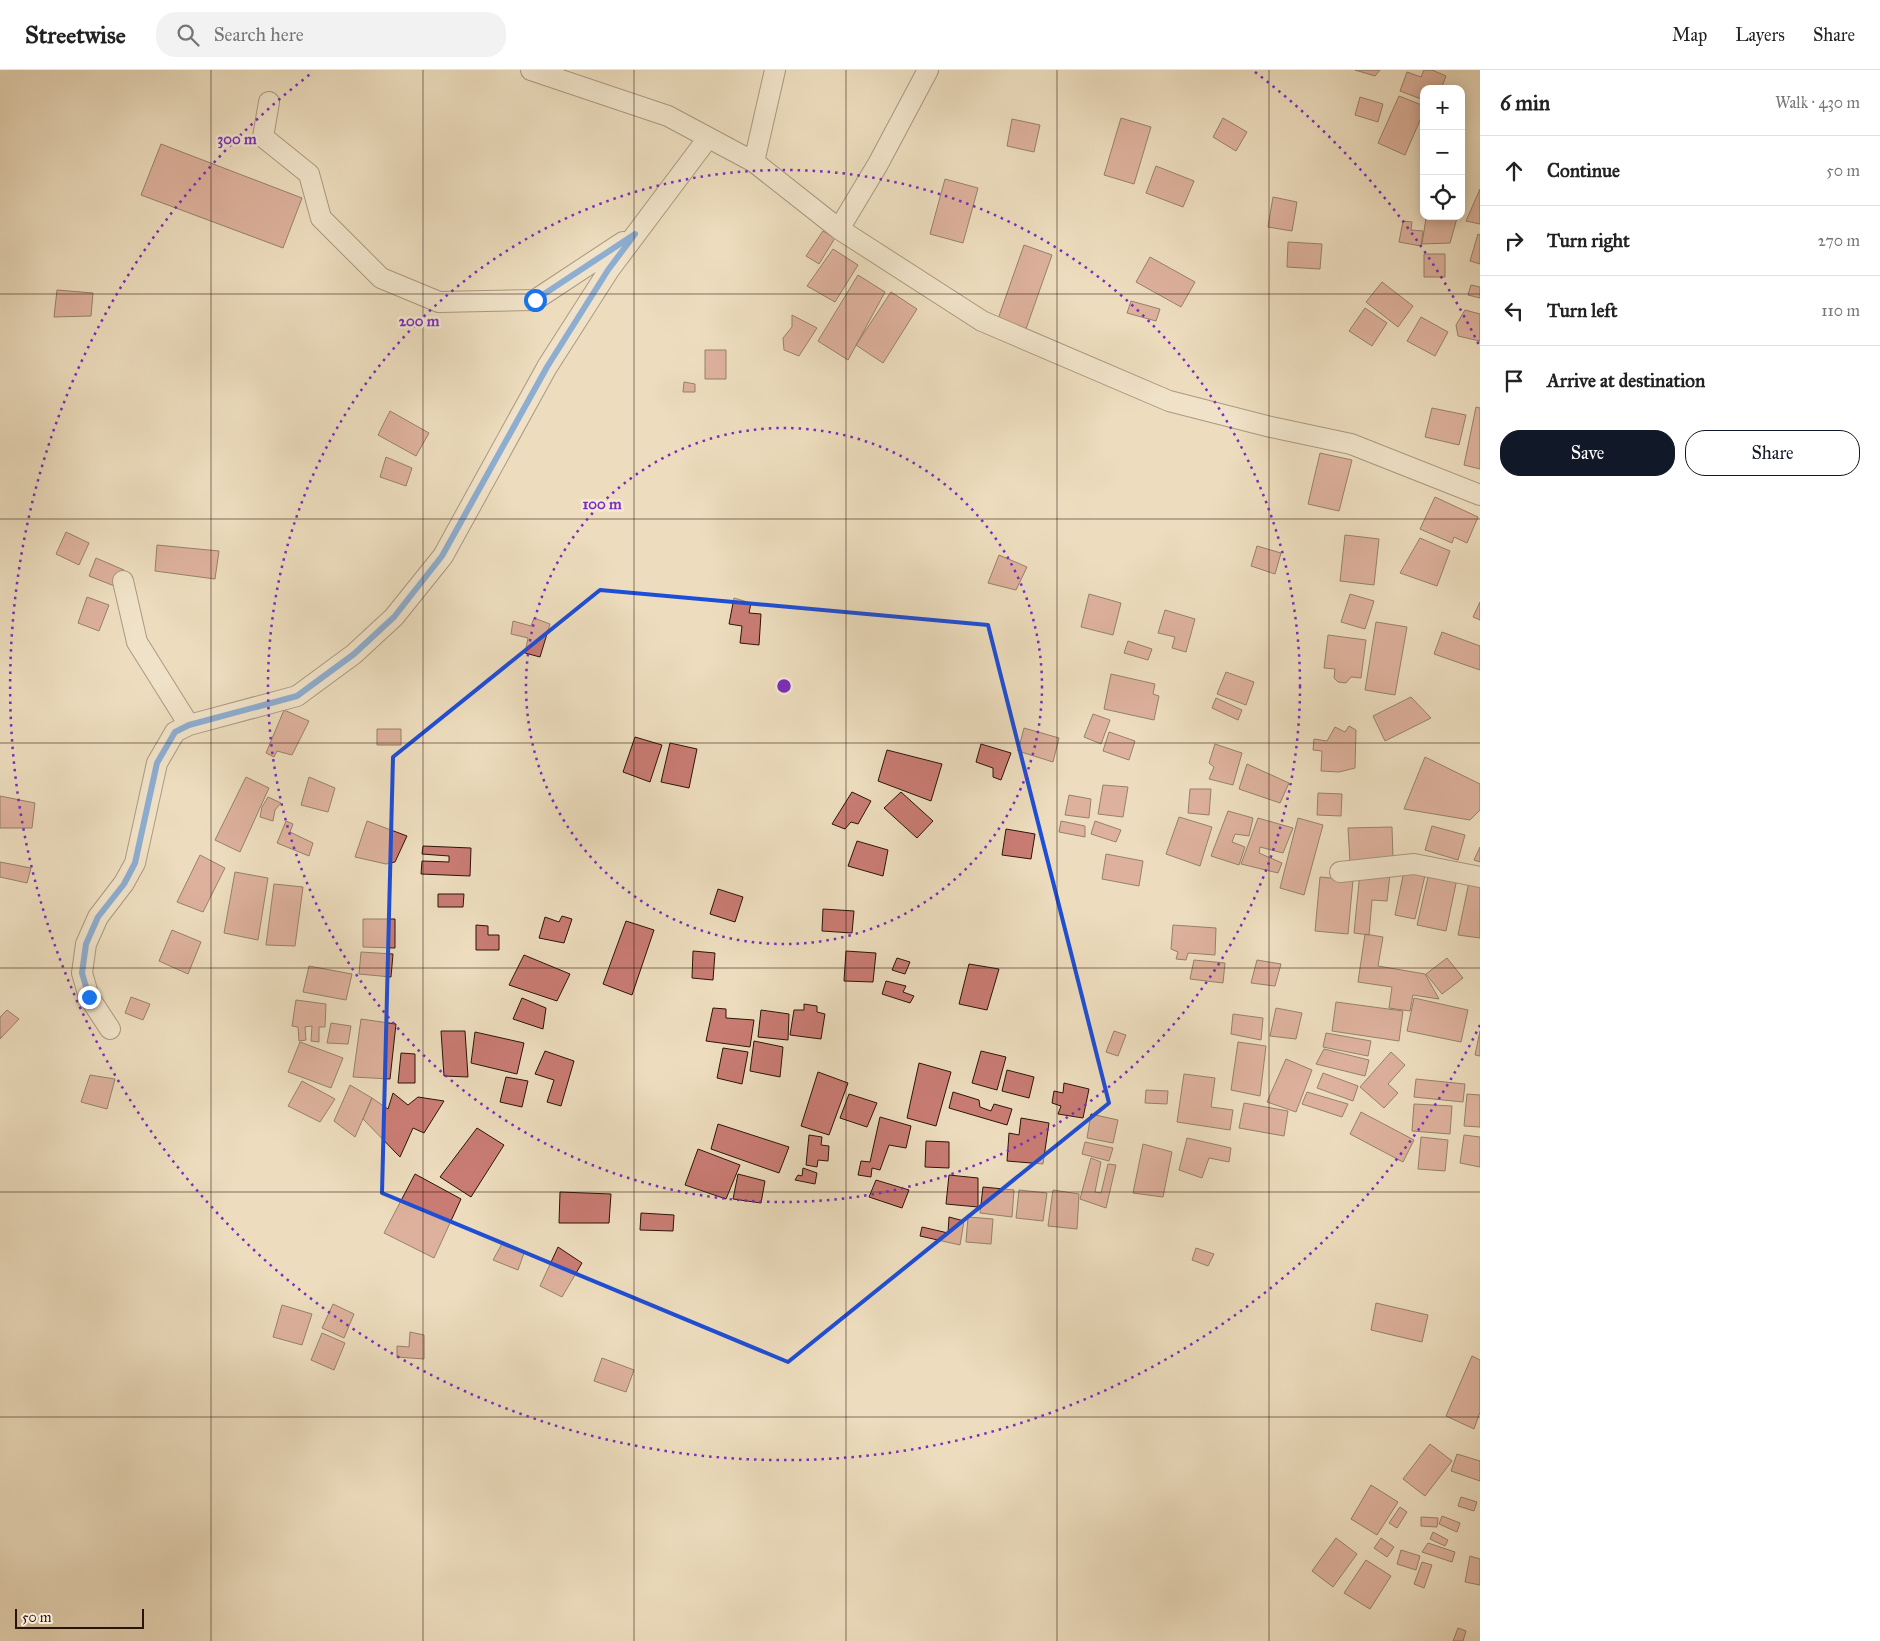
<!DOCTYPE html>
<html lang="en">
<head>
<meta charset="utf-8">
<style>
  :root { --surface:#fff; --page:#f2f2f2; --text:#222; --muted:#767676; --line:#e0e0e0; --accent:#111827 }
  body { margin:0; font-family:"IM FELL Great Primer",serif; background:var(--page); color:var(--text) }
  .controls { position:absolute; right:15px; top:15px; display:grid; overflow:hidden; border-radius:10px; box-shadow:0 2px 12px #0003 }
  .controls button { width:45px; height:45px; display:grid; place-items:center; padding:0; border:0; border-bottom:1px solid var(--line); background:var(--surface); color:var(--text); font:25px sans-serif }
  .scale { position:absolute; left:15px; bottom:12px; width:129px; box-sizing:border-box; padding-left:5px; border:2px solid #2a1409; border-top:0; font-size:14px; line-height:18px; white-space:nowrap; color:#2a1409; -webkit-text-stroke:4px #f3e9d5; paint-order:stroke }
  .stop { position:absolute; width:15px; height:15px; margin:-11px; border:4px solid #1a73e8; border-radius:50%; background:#fff }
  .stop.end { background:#1a73e8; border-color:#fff; box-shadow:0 1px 5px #0008 }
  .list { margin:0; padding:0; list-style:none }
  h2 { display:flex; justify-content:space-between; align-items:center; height:65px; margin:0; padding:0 20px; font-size:21px }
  h2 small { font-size:16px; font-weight:400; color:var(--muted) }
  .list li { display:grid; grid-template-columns:32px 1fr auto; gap:15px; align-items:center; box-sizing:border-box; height:70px; padding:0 20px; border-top:1px solid var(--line) }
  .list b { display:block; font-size:19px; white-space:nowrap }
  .list em { font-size:16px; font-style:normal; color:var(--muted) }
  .actions { display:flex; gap:10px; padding:15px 20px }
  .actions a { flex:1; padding:11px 0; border:1px solid var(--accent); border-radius:20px; text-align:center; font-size:18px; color:var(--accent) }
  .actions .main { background:var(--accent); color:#fff }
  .icon { flex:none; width:28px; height:28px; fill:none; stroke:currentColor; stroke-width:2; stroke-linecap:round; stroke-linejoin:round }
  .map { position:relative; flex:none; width:1480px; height:1571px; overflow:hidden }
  header { display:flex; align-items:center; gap:30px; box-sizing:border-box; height:70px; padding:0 25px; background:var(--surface); border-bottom:1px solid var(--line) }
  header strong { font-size:24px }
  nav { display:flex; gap:28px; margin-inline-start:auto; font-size:18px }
  .search { width:350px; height:45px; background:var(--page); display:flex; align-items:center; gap:12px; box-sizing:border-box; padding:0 18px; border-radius:20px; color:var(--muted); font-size:19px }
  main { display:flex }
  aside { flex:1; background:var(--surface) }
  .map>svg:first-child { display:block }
</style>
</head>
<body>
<header>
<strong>Streetwise</strong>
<div class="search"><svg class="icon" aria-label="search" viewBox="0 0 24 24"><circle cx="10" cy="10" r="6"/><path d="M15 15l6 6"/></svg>Search here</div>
<nav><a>Map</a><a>Layers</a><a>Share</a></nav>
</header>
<main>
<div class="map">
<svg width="1480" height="1571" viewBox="0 0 1480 1571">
  <rect width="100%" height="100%" fill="#edddbe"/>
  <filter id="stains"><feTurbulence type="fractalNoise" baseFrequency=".004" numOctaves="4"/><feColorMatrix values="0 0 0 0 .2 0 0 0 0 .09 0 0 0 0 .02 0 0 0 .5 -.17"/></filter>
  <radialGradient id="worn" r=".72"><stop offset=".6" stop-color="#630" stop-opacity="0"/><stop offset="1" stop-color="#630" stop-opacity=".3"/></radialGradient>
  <!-- building -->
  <path fill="#c97c73" stroke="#2a1409" d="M1355 0H1380L1375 6Z
    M1424 0H1432L1446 6 1441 19H1424V30L1400 21 1407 2 1421 7Z
    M1399 26 1424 36V41L1405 85 1378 73Z
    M1360 27 1383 34 1378 52 1355 45Z
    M1121 48 1151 57 1134 114 1104 105Z
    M1223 48 1247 62 1236 81 1213 67Z
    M1012 49 1040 55 1034 82 1007 76Z
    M161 74 302 128 283 178 141 125Z
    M1156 96 1194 111 1183 137 1146 123Z
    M945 109 978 118 963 173 930 164Z
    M1480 119V154L1466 151Z
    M1273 127 1297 132 1292 161 1268 157Z
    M1426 148H1457L1450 173 1422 174Z
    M1403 151 1412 152 1411 160 1423 161 1421 176 1399 172Z
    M823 161 835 168 819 194 806 186Z
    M1478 164 1480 165V194L1470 191Z
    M1288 172 1322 174 1320 199 1287 197Z
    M1024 175 1052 185 1026 259 998 249Z
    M833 179 858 195 835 232 807 216Z
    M1424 184H1445V207H1424Z
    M1150 187 1195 212 1181 237 1136 212Z
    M858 205 885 222 848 290 818 271Z
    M1382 212 1413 236 1398 257 1366 232Z
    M1471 215 1480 217V228L1468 225Z
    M57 220 93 223 91 246 54 247Z
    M891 222 917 239 883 293 856 275Z
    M1131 231 1160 239 1156 251 1127 243Z
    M1365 238 1387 253 1372 276 1349 261Z
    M1465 240 1480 244V271L1458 266 1456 255Z
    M792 245 817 258 799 286 784 280 783 268 792 257Z
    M1421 247 1448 262 1435 286 1407 271Z
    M705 280H726V309H705Z
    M684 312 695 314V322H683Z
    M1476 337 1480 338V399L1464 395Z
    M1432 338 1466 345 1459 375 1425 367Z
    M390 341 429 363 416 386 378 365Z
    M1320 383 1352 390 1339 441 1308 434Z
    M386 387 412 398 406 416 380 407Z
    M1435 427 1478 447 1467 473 1454 467 1452 473 1420 459Z
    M66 462 89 473 79 495 56 484Z
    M1345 465 1379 469 1374 515 1340 511Z
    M1420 468 1450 481 1437 516 1400 503Z
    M157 475 219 481 215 509 155 501Z
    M1257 476 1281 483 1275 504 1251 496Z
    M999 485 1027 497 1016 520 988 513Z
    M96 488 124 500 117 517 89 506Z
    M1089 524 1121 533 1113 565 1081 557Z
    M1350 524 1374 531 1365 559 1341 552Z
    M87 527 109 535 99 561 78 553Z
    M734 528 751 533 749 543 761 544 759 575 740 573 742 556 729 554Z
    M1480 532V550L1473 547Z
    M1165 540 1195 549 1186 582 1172 578 1175 567 1158 563Z
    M534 548 550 554 540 587 525 583 528 568 511 564 513 551 531 556Z
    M1376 552 1407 557 1395 625 1365 620Z
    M1442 562 1480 576V600L1434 584Z
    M1328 565 1366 570 1361 608 1351 607 1346 613 1338 612 1334 608 1335 599 1324 598Z
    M1128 571 1152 579 1148 590 1124 583Z
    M1226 602 1254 612 1246 635 1217 624Z
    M1111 604 1155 614 1153 624 1159 626 1154 650 1104 639Z
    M1411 627 1431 648 1385 671 1373 646Z
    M1216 628 1242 640 1238 650 1212 638Z
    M284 640 309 651 292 685 277 681 274 687 266 683Z
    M1093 644 1110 650 1101 674 1084 667Z
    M1349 656 1356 660 1355 698 1339 702 1321 701 1322 681 1313 680 1314 669 1327 671 1335 657 1345 662Z
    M1024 658 1059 668 1053 692 1018 681Z
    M377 659H401V675H377Z
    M1109 662 1135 671 1129 690 1103 681Z
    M635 667 662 675 650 712 623 702Z
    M670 673 697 679 689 718 661 712Z
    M981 674 1011 683 1001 710 993 707V698L976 692Z
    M1215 674 1242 683 1233 715 1209 709 1214 697 1209 693Z
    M887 680 942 694 931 731 878 711Z
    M1425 687 1480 714V740L1470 750 1404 739Z
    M1247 694 1289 713 1280 733 1239 719Z
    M246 707 269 718 240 782 215 770Z
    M309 707 335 718 328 742 301 735Z
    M1103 715 1128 717 1123 747 1098 744Z
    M1190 719H1211L1209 745 1188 743Z
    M852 722 871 731 858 754 851 752 845 759 832 754Z
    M901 722 933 751 917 768 884 738Z
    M1318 723 1342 724 1341 746 1317 745Z
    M1069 725 1091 729 1089 748 1065 745Z
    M0 726 35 733 32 758H0Z
    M268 727 281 733 275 740 273 751 260 747 262 737Z
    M1228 741 1253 748 1249 766 1235 764 1232 772 1245 777 1239 795 1211 786Z
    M1179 747 1212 757 1200 796 1166 784Z
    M1258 748 1293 758 1283 783 1260 777 1259 783 1282 793 1278 803 1241 794Z
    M1298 748 1323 755 1304 825 1280 818Z
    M286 751 293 754 290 762 313 773 309 786 277 773Z
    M367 751 407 766 395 792 386 794 355 787Z
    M1061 751 1085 756V767L1059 762Z
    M1095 751 1121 760 1116 772 1091 764Z
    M1432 756 1465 765 1458 790 1425 780Z
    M1392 757 1393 789 1350 792 1348 758Z
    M1006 759 1035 764 1031 789 1002 785Z
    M857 771 888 780 883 806 848 796Z
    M423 776 471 778 470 806 421 804 422 791 449 792V786L422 784Z
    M1480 777V792L1474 790Z
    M1106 784 1143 791 1139 816 1102 809Z
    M200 785 225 798 203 842 177 832Z
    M0 792 31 798 27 813 0 807Z
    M1405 796 1426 801 1415 849 1395 845Z
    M1430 798 1458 804 1446 861 1417 855Z
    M235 802 268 808 258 870 224 863Z
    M1360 802 1390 804 1387 831 1372 830 1369 865 1354 863Z
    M1320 807 1353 810 1348 864 1315 861Z
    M1469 812 1480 814V868L1458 865Z
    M274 814 303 817 295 876 266 875Z
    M718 819 743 827 735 852 710 844Z
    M438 824H464L463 837H438Z
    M823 839 854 841 852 863 822 861Z
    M562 846 572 849 564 873 539 868 545 847 559 852Z
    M363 849H395V878L363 877Z
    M626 851 654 860 632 925 603 914Z
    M476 855 488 856V865H499V880H476Z
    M1173 855 1216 858 1215 885 1188 883 1186 890 1176 889 1178 882 1171 879Z
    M172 860 201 872 188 904 159 891Z
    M1365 864 1383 867 1378 896 1425 904 1439 929 1413 925 1410 941 1389 938 1392 917 1358 912Z
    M693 881 715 883 713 910 692 908Z
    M846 881 876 883 873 912 844 911Z
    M361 882 393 884 391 907 359 904Z
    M524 885 570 904 557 931 509 915Z
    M897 888 910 892 905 904 892 900Z
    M1447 888 1463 908 1442 924 1426 904Z
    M1194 890 1225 893 1223 913 1190 909Z
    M1257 890 1281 894 1275 916 1251 913Z
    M969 894 999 899 987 940 959 934Z
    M309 896 352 904 346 930 303 922Z
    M886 911 906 916 903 922 914 926 910 933 882 924Z
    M131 927 150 934 143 950 125 943Z
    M522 928 546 938 543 959 513 949Z
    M1414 928 1468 940 1461 972 1407 961Z
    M296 930 326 934 325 957H319V972L311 971 312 956 305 957 306 970 299 971 298 957 292 956Z
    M1336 932 1403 941 1399 971 1332 961Z
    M804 934 817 936V942L825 944 821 969 790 965 794 940H804Z
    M713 938 726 939V948L754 950 750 977 706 971Z
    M1276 938 1302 943 1296 969 1270 966Z
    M7 940 19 949 0 969V947Z
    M761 940 789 944 788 970 758 967Z
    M1233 944 1263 948 1261 970 1231 964Z
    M361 949 396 954 390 1009 353 1007Z
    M331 953 351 956 348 974 327 973Z
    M441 961H465L468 1007 444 1006Z
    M1114 961 1126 965 1118 986 1106 982Z
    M1480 961V986L1475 985Z
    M475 962 524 973 517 1004 471 993Z
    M1326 963 1371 971 1368 986 1323 977Z
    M754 971 783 977 780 1007 750 1001Z
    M300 972 343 988 331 1018 288 1002Z
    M1238 972 1266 976 1260 1026 1231 1020Z
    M723 978 748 982 742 1014 717 1008Z
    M1324 979 1369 990 1365 1006 1316 994Z
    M545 981 574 991 561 1036 547 1032 554 1010 535 1004Z
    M981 981 1006 987 997 1020 972 1013Z
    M1391 982 1405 995 1388 1014 1398 1023 1384 1038 1360 1017Z
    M401 983 415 984V1013H398Z
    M1286 989 1312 1000 1296 1042 1267 1032Z
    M919 993 951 1002 936 1056 907 1048Z
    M1007 1000 1034 1007 1029 1028 1002 1021Z
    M818 1002 848 1013 829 1065 801 1056Z
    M1323 1003 1358 1016 1353 1031 1317 1018Z
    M1184 1004 1215 1008 1211 1037 1233 1040 1230 1060 1177 1052Z
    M90 1005 115 1009 107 1039 81 1032Z
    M506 1007 528 1011 522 1037 500 1032Z
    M1416 1009 1465 1014 1463 1032 1414 1027Z
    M302 1011 335 1029 320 1052 288 1036Z
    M1064 1013 1089 1019 1083 1048 1058 1044 1061 1036 1052 1033 1054 1021 1063 1023Z
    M350 1015 372 1028 355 1067 334 1051Z
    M1146 1020 1168 1021 1167 1034 1145 1033Z
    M953 1022 979 1030 980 1037 991 1041 994 1034 1012 1039 1007 1055 949 1038Z
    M1307 1022 1348 1034 1342 1047 1302 1034Z
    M393 1023 408 1035 418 1027 444 1031 424 1063 413 1058 400 1087 363 1049 372 1028 388 1039Z
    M849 1024 877 1033 867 1057 840 1048Z
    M1467 1024 1480 1025V1057L1464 1056Z
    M1244 1033 1288 1041 1284 1066 1239 1058Z
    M1414 1034 1452 1036 1450 1064 1412 1061Z
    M1361 1042 1414 1070 1403 1092 1350 1064Z
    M1091 1044 1118 1050 1113 1073 1087 1068Z
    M880 1047 911 1056 906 1078 889 1075 880 1100 872 1098 871 1107 858 1105 861 1091 870 1092Z
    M1021 1048 1049 1053 1043 1094 1007 1091 1009 1063 1019 1065Z
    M718 1054 789 1077 779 1103 711 1079Z
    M477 1058 504 1075 471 1127 440 1107Z
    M809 1065 822 1067 821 1075 829 1076 828 1091 818 1090 817 1097 806 1095Z
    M1464 1065 1480 1067V1097L1460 1093Z
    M1421 1067 1448 1070 1445 1101 1418 1099Z
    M1187 1068 1231 1078 1229 1092 1209 1088 1202 1108 1179 1100Z
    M926 1071 949 1072V1098L925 1097Z
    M1085 1072 1113 1078 1109 1091 1082 1084Z
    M1143 1074 1172 1082 1163 1127 1133 1123Z
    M698 1079 740 1095 726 1129 685 1115Z
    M1091 1088 1101 1092 1095 1122 1101 1123 1108 1094 1116 1095 1106 1138 1080 1129Z
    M803 1098 817 1103 815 1114 795 1110 798 1105 802 1106Z
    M415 1104 461 1129 434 1188 384 1163Z
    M738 1104 765 1111 761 1133 733 1129Z
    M949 1105 978 1108V1137L946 1134Z
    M876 1110 909 1120 902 1138 869 1127Z
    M983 1117 1014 1120 1012 1147 980 1143Z
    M1019 1120 1047 1123 1043 1151 1016 1148Z
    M1053 1120 1079 1124 1077 1159 1048 1156Z
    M560 1122 611 1124 609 1153H559Z
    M641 1143 674 1145 673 1161 640 1160Z
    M949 1147 964 1151 960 1175 920 1166 922 1157 948 1163Z
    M968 1147 993 1149 991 1174 966 1172Z
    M503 1172 524 1183 518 1200 493 1190Z
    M558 1177 582 1193 562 1227 540 1216Z
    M1196 1178 1214 1184 1208 1196 1192 1190Z
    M1376 1233 1428 1245 1422 1272 1371 1260Z
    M333 1234 354 1244 344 1268 322 1258Z
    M282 1235 312 1244 302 1275 273 1267Z
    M410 1262 424 1265V1289L397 1287V1276L409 1277Z
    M322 1263 345 1273 334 1300 311 1290Z
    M1472 1286 1480 1290V1342L1474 1359 1446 1346Z
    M602 1288 634 1300 626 1322 594 1311Z
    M1430 1374 1452 1391 1425 1426 1403 1409Z
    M1457 1384 1480 1391V1411L1451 1401Z
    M1371 1415 1398 1432 1377 1465 1351 1449Z
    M1461 1427 1477 1432 1474 1441 1458 1436Z
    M1400 1437 1407 1442 1397 1458 1389 1453Z
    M1442 1446 1460 1453 1457 1462 1439 1454Z
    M1421 1447 1438 1448 1437 1457 1421 1456Z
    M1433 1462 1448 1470 1445 1476 1430 1469Z
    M1336 1468 1357 1484 1333 1517 1312 1501Z
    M1381 1468 1394 1477 1387 1487 1374 1478Z
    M1428 1473 1455 1482 1452 1492 1422 1482Z
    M1401 1480 1420 1486 1416 1500 1397 1494Z
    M1470 1486 1480 1489V1515L1465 1512Z
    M1366 1490 1391 1506 1370 1539 1344 1523Z
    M1422 1492 1432 1495 1424 1518 1414 1514Z
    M1458 1558 1466 1561 1463 1571H1453Z"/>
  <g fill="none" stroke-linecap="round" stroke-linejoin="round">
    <!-- minor casing -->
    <g stroke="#5b4636" stroke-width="22">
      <path id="minor" d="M531 0 668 46 754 92 839 159 982 251 1169 331 1271 357 1351 374 1480 425
        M269 32 263 67 309 104 321 148 381 208 439 232 535 230 623 172
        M754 92 775 0
        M839 159 878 94 928 0
        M123 511 137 572 189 655
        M1340 802 1414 794 1480 807
        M110 959 89 927 82 903 86 874 98 847 124 813 135 793 157 693 175 662 189 655 297 626 354 584 394 547 443 486 547 297 609 200 708 68"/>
    </g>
    <!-- minor -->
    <use href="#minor" stroke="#f3e9d5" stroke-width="20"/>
  </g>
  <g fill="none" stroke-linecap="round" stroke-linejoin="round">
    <!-- route -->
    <path stroke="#1a73e8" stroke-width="6" d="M89 927 82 903 86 874 98 847 124 814 135 793 157 693 175 662 189 655 297 626 354 584 394 547 442 486 547 297 608 200 635 164 535 230"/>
  </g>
  <!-- marked area -->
  <path d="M0 0H1480V1571H0ZM600 520 988 555 1109 1033 788 1292 382 1123 393 687Z" fill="#edddbe" fill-opacity=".55" fill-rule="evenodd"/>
  <path fill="none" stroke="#1d4ed8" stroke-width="4" stroke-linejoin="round" d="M600 520 988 555 1109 1033 788 1292 382 1123 393 687Z"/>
  <!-- grid -->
  <path fill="none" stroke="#2a1409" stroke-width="1" stroke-opacity="0.55" d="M211 0V1571M423 0V1571M634 0V1571M846 0V1571M1057 0V1571M1269 0V1571M0 224H1480M0 449H1480M0 673H1480M0 898H1480M0 1122H1480M0 1347H1480"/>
  <!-- distance rings -->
  <g fill="none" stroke="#7b2cbf" stroke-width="2.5" stroke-dasharray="2.5 5">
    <circle cx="784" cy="616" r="258"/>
    <circle cx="784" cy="616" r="516"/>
    <path d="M1480 955A774 774 0 1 1 313 2M1255 2A774 774 0 0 1 1480 277"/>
  </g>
  <circle cx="784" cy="616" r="8" fill="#7b2cbf" stroke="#f3e9d5" stroke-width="2.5"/>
  <g font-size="15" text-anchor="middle" font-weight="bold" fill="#7b2cbf" stroke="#f3e9d5" stroke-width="5" stroke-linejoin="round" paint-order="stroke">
    <text x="237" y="74">300 m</text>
    <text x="419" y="256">200 m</text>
    <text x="602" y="439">100 m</text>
  </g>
  <rect width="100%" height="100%" filter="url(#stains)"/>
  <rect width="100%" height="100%" fill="url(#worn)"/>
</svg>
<div class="controls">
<button>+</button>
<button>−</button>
<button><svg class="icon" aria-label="locate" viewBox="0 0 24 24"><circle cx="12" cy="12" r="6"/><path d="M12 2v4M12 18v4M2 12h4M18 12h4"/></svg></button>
</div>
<div class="scale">50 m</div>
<div class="stop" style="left:535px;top:230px"></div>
<div class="stop end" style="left:89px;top:927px"></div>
</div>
<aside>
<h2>6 min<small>Walk · 430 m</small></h2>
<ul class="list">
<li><svg class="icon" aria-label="ahead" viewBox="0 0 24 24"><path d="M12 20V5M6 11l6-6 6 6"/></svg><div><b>Continue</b></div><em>50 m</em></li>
<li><svg class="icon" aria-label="right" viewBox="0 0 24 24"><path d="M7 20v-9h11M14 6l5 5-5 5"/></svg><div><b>Turn right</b></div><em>270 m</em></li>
<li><svg class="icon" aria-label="left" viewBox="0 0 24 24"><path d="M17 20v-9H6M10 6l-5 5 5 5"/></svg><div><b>Turn left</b></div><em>110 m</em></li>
<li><svg class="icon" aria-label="arrive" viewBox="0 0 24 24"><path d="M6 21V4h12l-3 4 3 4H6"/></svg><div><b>Arrive at destination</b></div></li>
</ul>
<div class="actions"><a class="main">Save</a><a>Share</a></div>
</aside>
</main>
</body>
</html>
